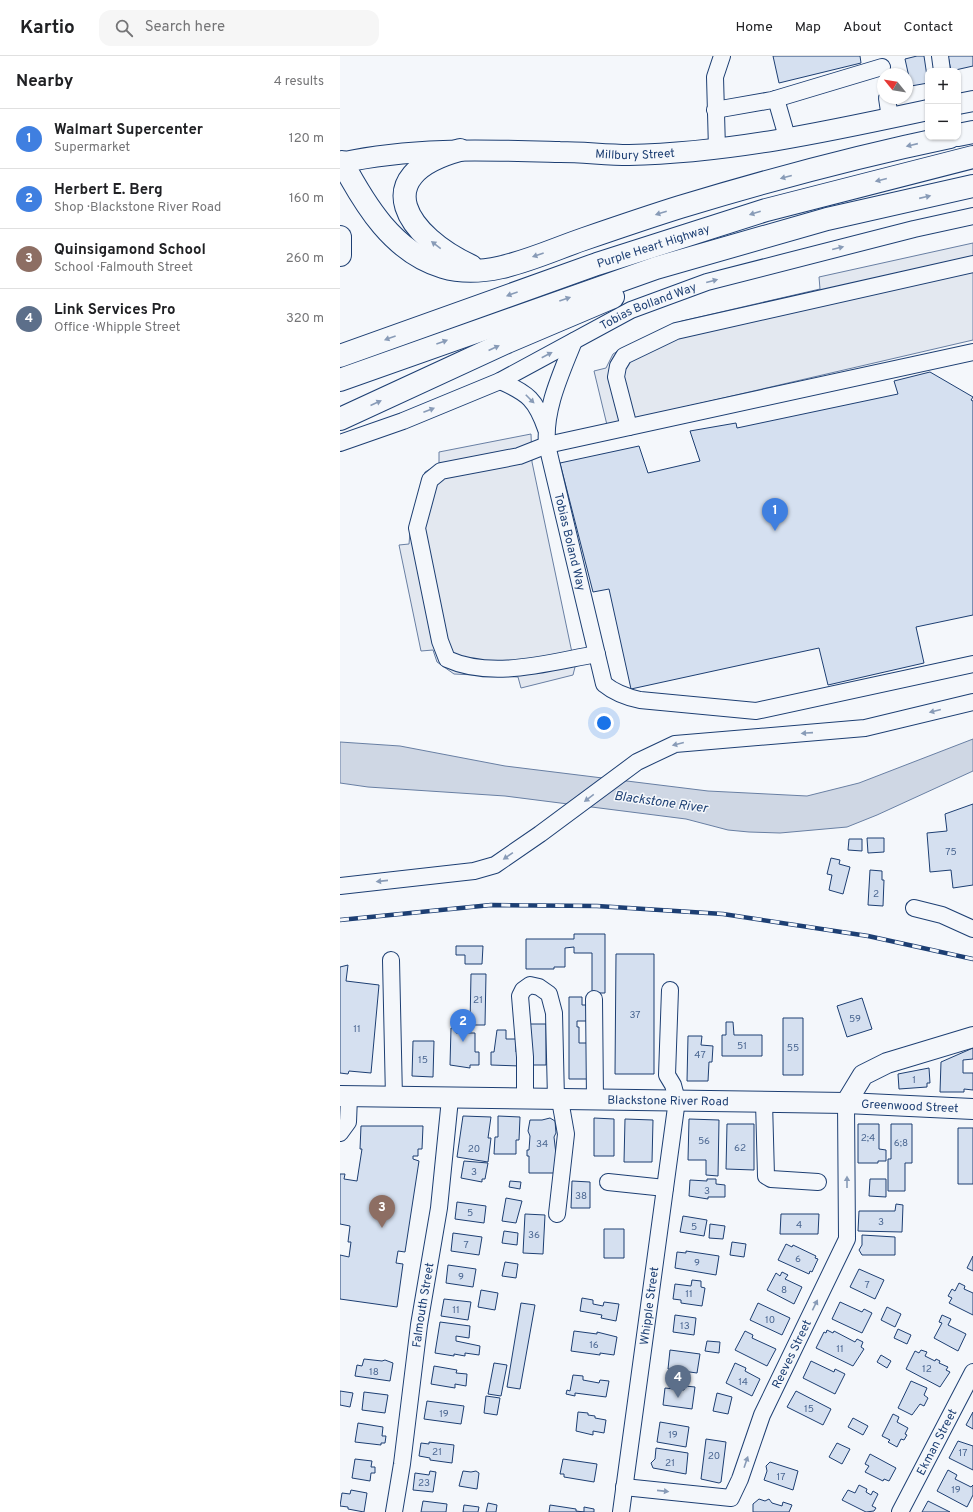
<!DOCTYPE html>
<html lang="en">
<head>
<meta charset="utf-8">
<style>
  :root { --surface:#fff; --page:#f6f6f6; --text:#202124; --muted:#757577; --line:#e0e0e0; --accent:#c62828 }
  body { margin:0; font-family:Overpass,sans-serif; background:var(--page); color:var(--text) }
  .controls { position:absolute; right:12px; top:12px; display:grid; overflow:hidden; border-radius:8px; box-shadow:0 1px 3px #0004 }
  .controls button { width:36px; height:36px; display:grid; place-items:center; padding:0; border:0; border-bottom:1px solid var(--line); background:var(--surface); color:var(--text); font:20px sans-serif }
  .compass { position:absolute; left:537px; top:12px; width:36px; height:36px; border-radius:50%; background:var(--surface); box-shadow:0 1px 3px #0004; rotate:300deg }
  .you { position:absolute; left:264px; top:667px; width:14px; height:14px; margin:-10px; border:3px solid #fff; border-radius:50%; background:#1a73e8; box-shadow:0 0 0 6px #1a73e833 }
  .badge { display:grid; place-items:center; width:26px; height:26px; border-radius:50%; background:var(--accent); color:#fff; font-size:13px; font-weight:700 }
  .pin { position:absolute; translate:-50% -33px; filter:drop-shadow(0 1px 2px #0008) }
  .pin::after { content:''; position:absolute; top:21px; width:14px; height:12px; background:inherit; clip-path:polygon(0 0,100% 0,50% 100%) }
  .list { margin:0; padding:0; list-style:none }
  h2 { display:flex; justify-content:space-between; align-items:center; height:52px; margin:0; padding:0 16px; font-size:17px }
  h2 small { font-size:13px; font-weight:400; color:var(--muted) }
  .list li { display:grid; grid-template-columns:26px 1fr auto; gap:12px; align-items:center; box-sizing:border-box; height:60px; padding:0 16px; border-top:1px solid var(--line) }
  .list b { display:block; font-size:15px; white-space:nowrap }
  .list p { margin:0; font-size:13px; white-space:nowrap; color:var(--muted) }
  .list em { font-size:13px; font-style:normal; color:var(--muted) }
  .icon { flex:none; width:22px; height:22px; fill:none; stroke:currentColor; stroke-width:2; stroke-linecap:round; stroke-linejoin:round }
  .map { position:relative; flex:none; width:633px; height:1456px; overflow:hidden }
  header { display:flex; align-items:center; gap:24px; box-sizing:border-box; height:56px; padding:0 20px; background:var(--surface); border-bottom:1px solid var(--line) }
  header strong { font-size:19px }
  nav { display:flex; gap:22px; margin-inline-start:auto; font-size:14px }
  .search { width:280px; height:36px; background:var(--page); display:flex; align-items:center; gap:10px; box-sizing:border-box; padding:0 14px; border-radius:12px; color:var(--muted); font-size:15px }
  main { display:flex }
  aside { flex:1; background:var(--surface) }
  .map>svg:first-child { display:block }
</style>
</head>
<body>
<header>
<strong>Kartio</strong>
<div class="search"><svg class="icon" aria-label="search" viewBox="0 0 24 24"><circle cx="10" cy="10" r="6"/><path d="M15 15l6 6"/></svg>Search here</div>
<nav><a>Home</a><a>Map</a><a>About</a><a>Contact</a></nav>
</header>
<main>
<aside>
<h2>Nearby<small>4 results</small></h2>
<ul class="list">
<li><span class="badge" style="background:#3f7fe0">1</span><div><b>Walmart Supercenter</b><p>Supermarket</p></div><em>120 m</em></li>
<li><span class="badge" style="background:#3f7fe0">2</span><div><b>Herbert E. Berg</b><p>Shop · Blackstone River Road</p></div><em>160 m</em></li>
<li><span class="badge" style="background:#8d6e63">3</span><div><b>Quinsigamond School</b><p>School · Falmouth Street</p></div><em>260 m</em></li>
<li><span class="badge" style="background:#5c6f8a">4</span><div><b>Link Services Pro</b><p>Office · Whipple Street</p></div><em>320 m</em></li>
</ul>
</aside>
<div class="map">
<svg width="633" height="1456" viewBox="0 0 633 1456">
  <rect width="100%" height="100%" fill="#f4f7fb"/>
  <!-- parking -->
  <path fill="#e3e8f0" stroke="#687fa3" d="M633 187V284L267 369 254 315 266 312 273 298 281 293 342 265 480 233 479 221Z
    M191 378 192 406 235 611 233 619 181 632 178 621 114 618 97 606 93 594 81 595 59 489 69 488 71 464 85 416 99 408V396Z"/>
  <!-- water -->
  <path fill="#cfd7e4" stroke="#687fa3" d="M633 683V715L537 759 507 771 440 777 409 776 388 774 346 763 165 740 28 731 0 727V686L60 690 165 710 368 735 467 740 519 727Z"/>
  <!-- building -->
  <path fill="#d5e0f0" stroke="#1d3f73" d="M433 0H520L521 7 439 27Z
    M577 0H584L588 27 571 30 565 3Z
    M608 0H633V10L611 15Z
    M590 316 633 341 631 344 633 345V559L576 571 584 607 488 629 479 592 291 633 269 533 253 536 220 407 299 390 308 417 360 405 350 375 396 367 397 372 558 338 554 325Z
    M633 748V829L613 832 611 814 590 816 587 777 607 775 605 758Z
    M527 782H544V796L528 797Z
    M509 783H522V795L508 794Z
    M491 802 500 804 499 808 510 811 503 838 489 834 492 819 487 818Z
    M530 814 542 815V824H544L543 850 528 849Z
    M234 878H265V937H252V897H234V891L225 892V911H214V913H186V883H234Z
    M116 890H143L142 908H125V899H116Z
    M276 898H314V1018H275Z
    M8 909 6 925 39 929 31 1017 9 1015 8 1018 0 1017V911Z
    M131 918H146L145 969H130Z
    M229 941H242V949H250V965H237V971H239V987H249V1023H229Z
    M522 942 532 973 507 981 497 950Z
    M443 962H463V1019H443Z
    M386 966H393L394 979H422V1000H382V979H386Z
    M190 968H206V1009H189Z
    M111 972H116V977H135V996H139V1009H130V1012L110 1009Z
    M157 974H166V983H176V996H180V1010L151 1009V996H154Z
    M348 980H362L361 989 373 990 372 1006H369L368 1025H347Z
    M73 985H94L93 1021 72 1020Z
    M633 992V1003L623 1004V1017H633V1034L624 1033V1036H600L601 1006Z
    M589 1012 590 1027H587V1031L559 1033 558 1018Z
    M123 1060 151 1061 148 1082H151L148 1106 117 1101Z
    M158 1060 180 1061 179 1084H176V1098H154L155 1081H158Z
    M210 1062 215 1065 216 1077 214 1081 216 1098 215 1117H189V1100H187V1094H189L190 1080 188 1075 190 1064H202Z
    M254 1062 274 1063V1100H254Z
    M285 1063 313 1064 312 1106H284Z
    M349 1063 379 1064 378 1120 366 1119V1104H348Z
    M387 1068H414V1114L386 1113Z
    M518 1068H539V1093L546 1094V1105H538V1107H518Z
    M551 1068H572V1107H565V1135H548V1103H551Z
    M21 1070H83L82 1093H78V1100H73V1103L79 1105 65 1196 58 1195 56 1207 63 1208 57 1251 0 1243V1199L9 1201 11 1186H8L10 1170 0 1168V1118H5L4 1123 17 1125 22 1093H20Z
    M618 1072H633V1128H618Z
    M124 1105 148 1107 145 1123H142V1126L121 1122Z
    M367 1123H376V1128L385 1129V1141H368V1143L349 1140 350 1124 367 1125Z
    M530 1123H546V1141L529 1140Z
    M170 1125 181 1126 180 1133 169 1131Z
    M232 1125 250 1126V1152H231Z
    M166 1142 182 1145 176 1167 162 1165Z
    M117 1146 146 1150 144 1167 115 1163Z
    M556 1148 563 1149 562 1176 518 1175 519 1155H555Z
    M185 1158 205 1159 203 1198 183 1197Z
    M441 1158H479L478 1178H440Z
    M343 1160 367 1164 364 1180 340 1176Z
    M370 1168 385 1170 383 1183 369 1182Z
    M264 1173H284V1202H264Z
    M164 1175 178 1177 177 1189 162 1187Z
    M113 1177 142 1181 139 1199 111 1195Z
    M522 1179 555 1181V1199H522L519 1194 522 1189Z
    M392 1186 406 1188 404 1201 390 1199Z
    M446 1188 452 1191 453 1189 476 1200 475 1202 478 1203 472 1216 470 1215 469 1218 438 1204Z
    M346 1195 379 1200 376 1219 335 1212 337 1196 346 1197Z
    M633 1200V1215L627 1212Z
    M165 1206 178 1208 176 1222 162 1220Z
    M108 1209 136 1213 133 1231 106 1227Z
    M519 1213 544 1224 535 1243 510 1231Z
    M442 1216 448 1219 445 1223 462 1231 454 1248 427 1234 436 1217 440 1220Z
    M352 1224 361 1225V1231L365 1232 362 1250 341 1247V1244L333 1243 335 1228 351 1230Z
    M619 1227 625 1230 624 1233 633 1237V1259L609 1247 612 1242 608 1240 612 1233 615 1235Z
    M141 1234 158 1237 155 1254 138 1251Z
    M242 1242 253 1244V1248L263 1250 264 1246 279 1248 276 1265 261 1262 262 1259 240 1255Z
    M104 1243 131 1246 128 1264 101 1260Z
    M500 1246 522 1256 524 1253 532 1257 522 1277 492 1263Z
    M181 1247 195 1249 180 1333 167 1331Z
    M418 1247 450 1262 442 1279 410 1264Z
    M547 1251 561 1258 555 1271 541 1264Z
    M335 1259 356 1262 354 1279 333 1276Z
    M602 1259 611 1263 608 1269 626 1278 618 1295 594 1282 602 1267 599 1266Z
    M100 1266 130 1270 129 1282 116 1280V1285L140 1290 139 1299 125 1297V1300L114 1298V1300L95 1297Z
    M558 1273 571 1279 567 1288 554 1282Z
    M487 1274 493 1277 494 1275 515 1286 517 1283 523 1286 521 1291 524 1293 513 1310 476 1292 484 1276 486 1277Z
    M234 1275 257 1278V1276L277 1281 274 1299 260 1297V1299L231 1295Z
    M405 1275 413 1279 412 1282 436 1293 427 1310 395 1294Z
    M367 1285 380 1286 379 1297 365 1295Z
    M330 1294 360 1298 357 1317 328 1313Z
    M581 1294 587 1296 585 1300 595 1305 596 1303 600 1305 599 1307 608 1311 606 1314 610 1316 600 1331 566 1313 575 1295 579 1297Z
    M541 1299 551 1305 547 1312 537 1306Z
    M24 1303 42 1305 45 1304 53 1307 50 1325 15 1320 17 1309 22 1310Z
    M471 1305 494 1316 495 1313 505 1318 495 1338 463 1322Z
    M154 1307 167 1309 161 1340 148 1338Z
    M395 1307 406 1312 405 1315 420 1323 412 1340 386 1327Z
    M94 1310 117 1314 116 1317 127 1318 126 1330 115 1328V1332L91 1328Z
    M233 1319 243 1320V1324L259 1327 260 1324 269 1325 266 1341 235 1337V1340L226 1338 227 1334 230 1335Z
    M571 1325 587 1332 584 1339 588 1342 584 1350 580 1348 572 1359 558 1352Z
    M345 1330 355 1331 352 1353 323 1349 325 1332 344 1334Z
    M0 1335 13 1337 10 1351 0 1349Z
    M456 1335 491 1353 483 1369 447 1351Z
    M24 1336 48 1339 45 1357 22 1354Z
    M377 1337 392 1341 388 1358 373 1355Z
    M146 1340 160 1342 157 1359 144 1357Z
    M87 1345 124 1350 121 1368 84 1363Z
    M238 1356 248 1357V1359L255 1360V1362L266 1364 264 1377 253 1375V1379L236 1375Z
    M633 1356V1373L626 1369Z
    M553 1358 559 1361 557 1366 568 1372 565 1378 567 1379 564 1384 561 1383 557 1391 548 1386 550 1384 542 1380Z
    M513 1362 528 1370 523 1379 508 1371Z
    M320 1366 349 1371 346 1391 317 1386Z
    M18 1367 43 1371 42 1380H46L45 1387H41V1389L15 1386Z
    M366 1383 386 1386 381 1426 379 1427 361 1423Z
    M618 1385 633 1390V1414L609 1402Z
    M89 1386 114 1389 112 1407 90 1404V1402L79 1400 81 1387 89 1388Z
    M497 1387 510 1393 502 1408 489 1401Z
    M316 1392 348 1397 346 1418 313 1412 311 1407 315 1403Z
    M530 1398 556 1412 549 1425 544 1423 543 1425 525 1416 529 1410 525 1408Z
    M15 1403 32 1405 31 1411H35V1417H31L30 1425 12 1422Z
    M223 1403 257 1408 254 1426 224 1421V1418H220Z
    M430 1406 458 1415 453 1434 424 1424 427 1415 426 1410Z
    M608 1414 617 1419 615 1423 631 1431 633 1429V1439L627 1451 597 1435Z
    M90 1415 96 1416 93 1436 73 1434 75 1417 89 1419Z
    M123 1415 131 1416 136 1415 139 1417 137 1433 119 1430Z
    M519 1429 527 1433 526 1436 531 1439 533 1435 538 1438 532 1450 536 1452 534 1455 526 1456 502 1444 508 1434 515 1437Z
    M11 1434 27 1437 24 1456 8 1453V1451L0 1450 2 1437 10 1438Z
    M419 1443 425 1445 429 1443 432 1447 442 1450 443 1446 452 1449 449 1456H413V1448Z
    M83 1445 107 1448 106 1456H81Z
    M588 1445 610 1456H582Z
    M148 1447 157 1449 156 1456H146Z
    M124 1449 139 1451 138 1456H123Z
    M210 1449 236 1453V1455L244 1456V1451L254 1453V1456H209Z"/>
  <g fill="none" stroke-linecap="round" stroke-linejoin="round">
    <!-- minor casing -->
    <g stroke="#1d3f73" stroke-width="18">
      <g id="minor">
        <path d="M600 0 602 15"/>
        <path d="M547 42 550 62"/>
        <path d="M436 43 447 81"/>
        <path d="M375 54 432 44 542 11"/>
        <path d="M377 93 375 21 382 0"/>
        <path id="s1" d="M234 285C221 318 204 353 207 389L264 628C275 637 286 641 300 644L416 655 633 608"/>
        <path d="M160 325C188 337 196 344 206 373"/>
        <path d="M289 371 276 321 278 310 284 300 336 275 633 208"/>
        <path id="s2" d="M0 387 63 365 160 325 291 254 367 226 574 173 633 160"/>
        <path d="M257 598C210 606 153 624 107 603L100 585 77 472 90 424 101 415 179 400 207 389 633 296"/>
        <path d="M0 830 134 815 155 809 200 778 297 706 335 688 525 672 633 646"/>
        <path d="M574 852 602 859 633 873"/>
        <path d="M51 904 54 1042"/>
        <path d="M254 943 255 1044"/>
        <path d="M185 1043V1001L180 940 183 934 190 929 199 931 209 938 214 957 216 1043"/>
        <path d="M424 1046 426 1120 431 1123 478 1126"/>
        <path d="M0 1077 8 1066 9 1041"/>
        <path d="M268 1126 325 1132"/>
        <path d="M217 1158 226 1078 220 1044"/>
        <path id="s3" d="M284 1431 391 1442 400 1423 422 1359 507 1183 506 1047"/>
        <path id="s4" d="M54 1456 62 1408 79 1269 99 1152 110 1043"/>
        <path id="s5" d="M281 1456 337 1044 333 1029 327 1019 330 934"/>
        <path id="s6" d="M560 1456 633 1316"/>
      </g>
    </g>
    <!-- major casing -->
    <g stroke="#1d3f73" stroke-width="22">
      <g id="major">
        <path d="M618 48 633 45"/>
        <path id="s7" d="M0 107C72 91 146 94 220 96 243 96 266 99 289 99 390 97 490 75 588 54"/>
        <path id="s8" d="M0 1040 506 1047 633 1053"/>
        <path d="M506 1047 523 1019 547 1007 633 981"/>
      </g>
    </g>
    <!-- highway casing -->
    <g stroke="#1d3f73" stroke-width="24">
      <g id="highway">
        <path d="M618 79 633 76"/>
        <path d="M120 94C25 120 68 181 131 210"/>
        <path d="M2 106C25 149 53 196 103 211 149 225 200 198 244 183 276 172 308 161 340 151 429 124 519 100 610 81"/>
        <path d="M0 181V199"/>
        <path id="s9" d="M0 300 257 208 426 154 633 101"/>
        <path d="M0 324 316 212 487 163 633 130"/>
        <path d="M0 363 167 286 273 241"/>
      </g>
    </g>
    <!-- minor -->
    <use href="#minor" stroke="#f4f7fb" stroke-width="16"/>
    <!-- major -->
    <use href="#major" stroke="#f4f7fb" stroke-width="20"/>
    <!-- highway -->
    <use href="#highway" stroke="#f4f7fb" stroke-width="22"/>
    <!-- rail casing -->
    <g stroke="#1d3f73" stroke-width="4.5">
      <path id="rail" d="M0 864 151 849 257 850 383 858 528 880 633 903"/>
    </g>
    <!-- rail -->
    <use href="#rail" stroke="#f4f7fb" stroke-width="3" stroke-dasharray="9" stroke-linecap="butt"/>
  </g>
  <!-- one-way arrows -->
  <defs><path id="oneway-solid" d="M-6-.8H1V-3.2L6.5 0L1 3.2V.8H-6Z"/></defs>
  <g fill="#889bb7">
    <use href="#oneway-solid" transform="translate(572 89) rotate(167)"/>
    <use href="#oneway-solid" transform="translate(446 121) rotate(165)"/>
    <use href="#oneway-solid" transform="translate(541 124) rotate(166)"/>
    <use href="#oneway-solid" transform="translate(585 141) rotate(-13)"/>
    <use href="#oneway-solid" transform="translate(321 157) rotate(163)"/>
    <use href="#oneway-solid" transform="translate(415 157) rotate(162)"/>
    <use href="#oneway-solid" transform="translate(96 189) rotate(-142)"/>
    <use href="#oneway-solid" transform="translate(498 192) rotate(-14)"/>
    <use href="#oneway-solid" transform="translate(198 199) rotate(161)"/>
    <use href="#oneway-solid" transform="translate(372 225) rotate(-15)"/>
    <use href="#oneway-solid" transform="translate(172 238) rotate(160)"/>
    <use href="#oneway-solid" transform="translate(225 243) rotate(-19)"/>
    <use href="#oneway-solid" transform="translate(50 282) rotate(160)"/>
    <use href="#oneway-solid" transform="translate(102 286) rotate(-20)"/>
    <use href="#oneway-solid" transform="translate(154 292) rotate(-25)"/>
    <use href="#oneway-solid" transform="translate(207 299) rotate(-28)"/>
    <use href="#oneway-solid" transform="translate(190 343) rotate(45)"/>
    <use href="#oneway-solid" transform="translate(36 347) rotate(-24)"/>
    <use href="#oneway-solid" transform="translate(89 354) rotate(-21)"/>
    <use href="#oneway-solid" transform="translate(595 655) rotate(166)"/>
    <use href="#oneway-solid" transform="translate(467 677) rotate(176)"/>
    <use href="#oneway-solid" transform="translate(338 688) rotate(166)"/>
    <use href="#oneway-solid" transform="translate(249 742) rotate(143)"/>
    <use href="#oneway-solid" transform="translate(168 800) rotate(145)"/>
    <use href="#oneway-solid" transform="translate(42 825) rotate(174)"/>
    <use href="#oneway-solid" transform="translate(507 1126) rotate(-90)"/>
    <use href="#oneway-solid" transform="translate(475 1249) rotate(-64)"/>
    <use href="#oneway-solid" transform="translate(406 1406) rotate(-71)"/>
    <use href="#oneway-solid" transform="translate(323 1435) rotate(6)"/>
  </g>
  <g text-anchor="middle" stroke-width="3" stroke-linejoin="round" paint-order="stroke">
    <!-- number labels -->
    <g font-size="10" fill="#4b6792">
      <text x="611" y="799">75</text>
      <text x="536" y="841">2</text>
      <text x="138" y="947">21</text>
      <text x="295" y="962">37</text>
      <text x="515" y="966">59</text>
      <text x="17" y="976">11</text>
      <text x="402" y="993">51</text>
      <text x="453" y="995">55</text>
      <text x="360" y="1002">47</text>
      <text x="83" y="1007">15</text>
      <text x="574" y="1027">1</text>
      <text x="528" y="1085">2;4</text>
      <text x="364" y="1088">56</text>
      <text x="561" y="1090">6;8</text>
      <text x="202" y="1091">34</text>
      <text x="400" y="1095">62</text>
      <text x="134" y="1096">20</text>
      <text x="134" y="1119">3</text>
      <text x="367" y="1138">3</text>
      <text x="241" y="1143">38</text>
      <text x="130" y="1160">5</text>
      <text x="541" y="1169">3</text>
      <text x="459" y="1172">4</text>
      <text x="354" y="1174">5</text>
      <text x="194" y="1182">36</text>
      <text x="126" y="1192">7</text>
      <text x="458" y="1206">6</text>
      <text x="357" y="1210">9</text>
      <text x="121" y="1224">9</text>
      <text x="527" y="1232">7</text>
      <text x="444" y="1237">8</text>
      <text x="349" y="1241">11</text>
      <text x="116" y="1257">11</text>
      <text x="430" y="1267">10</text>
      <text x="345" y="1273">13</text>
      <text x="254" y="1292">16</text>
      <text x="500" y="1296">11</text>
      <text x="587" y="1316">12</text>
      <text x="34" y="1319">18</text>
      <text x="403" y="1329">14</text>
      <text x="469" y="1356">15</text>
      <text x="104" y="1361">19</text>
      <text x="333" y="1382">19</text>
      <text x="97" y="1399">21</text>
      <text x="623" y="1400">17</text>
      <text x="374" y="1403">20</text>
      <text x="330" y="1410">21</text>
      <text x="441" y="1424">17</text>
      <text x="84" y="1430">23</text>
      <text x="616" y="1437">19</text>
    </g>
    <!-- street labels -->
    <g font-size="12" fill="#1d3f73" stroke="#f4f7fb">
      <text dy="4" stroke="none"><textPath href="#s7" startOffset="296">Millbury Street</textPath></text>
      <text dy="4" stroke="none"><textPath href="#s9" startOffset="332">Purple Heart Highway</textPath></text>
      <text dy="4" stroke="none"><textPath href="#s2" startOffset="338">Tobias Bolland Way</textPath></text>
      <text dy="4" stroke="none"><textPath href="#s1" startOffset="208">Tobias Boland Way</textPath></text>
      <text dy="4" stroke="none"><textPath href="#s8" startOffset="328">Blackstone River Road</textPath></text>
      <text dy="4" stroke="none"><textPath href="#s8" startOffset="570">Greenwood Street</textPath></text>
      <text dy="4" stroke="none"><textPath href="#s4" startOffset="209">Falmouth Street</textPath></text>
      <text dy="4" stroke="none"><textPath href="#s5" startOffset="208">Whipple Street</textPath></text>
      <text dy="4" stroke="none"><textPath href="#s3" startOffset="264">Reeves Street</textPath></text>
      <text dy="4" stroke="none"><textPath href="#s6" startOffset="79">Ekman Street</textPath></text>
    </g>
    <!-- water labels -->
    <g font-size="13" font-style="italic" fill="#1d3f73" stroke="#f4f7fb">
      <text transform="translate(321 745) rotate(8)" y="5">Blackstone River</text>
    </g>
  </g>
</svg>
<div class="controls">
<button>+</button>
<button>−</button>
</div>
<svg class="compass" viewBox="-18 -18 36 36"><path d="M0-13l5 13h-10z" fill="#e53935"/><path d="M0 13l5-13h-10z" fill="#757577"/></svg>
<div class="you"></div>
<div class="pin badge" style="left:435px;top:475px;background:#3f7fe0">1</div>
<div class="pin badge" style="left:123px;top:986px;background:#3f7fe0">2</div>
<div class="pin badge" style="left:42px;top:1172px;background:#8d6e63">3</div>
<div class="pin badge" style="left:338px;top:1342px;background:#5c6f8a">4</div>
</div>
</main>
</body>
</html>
